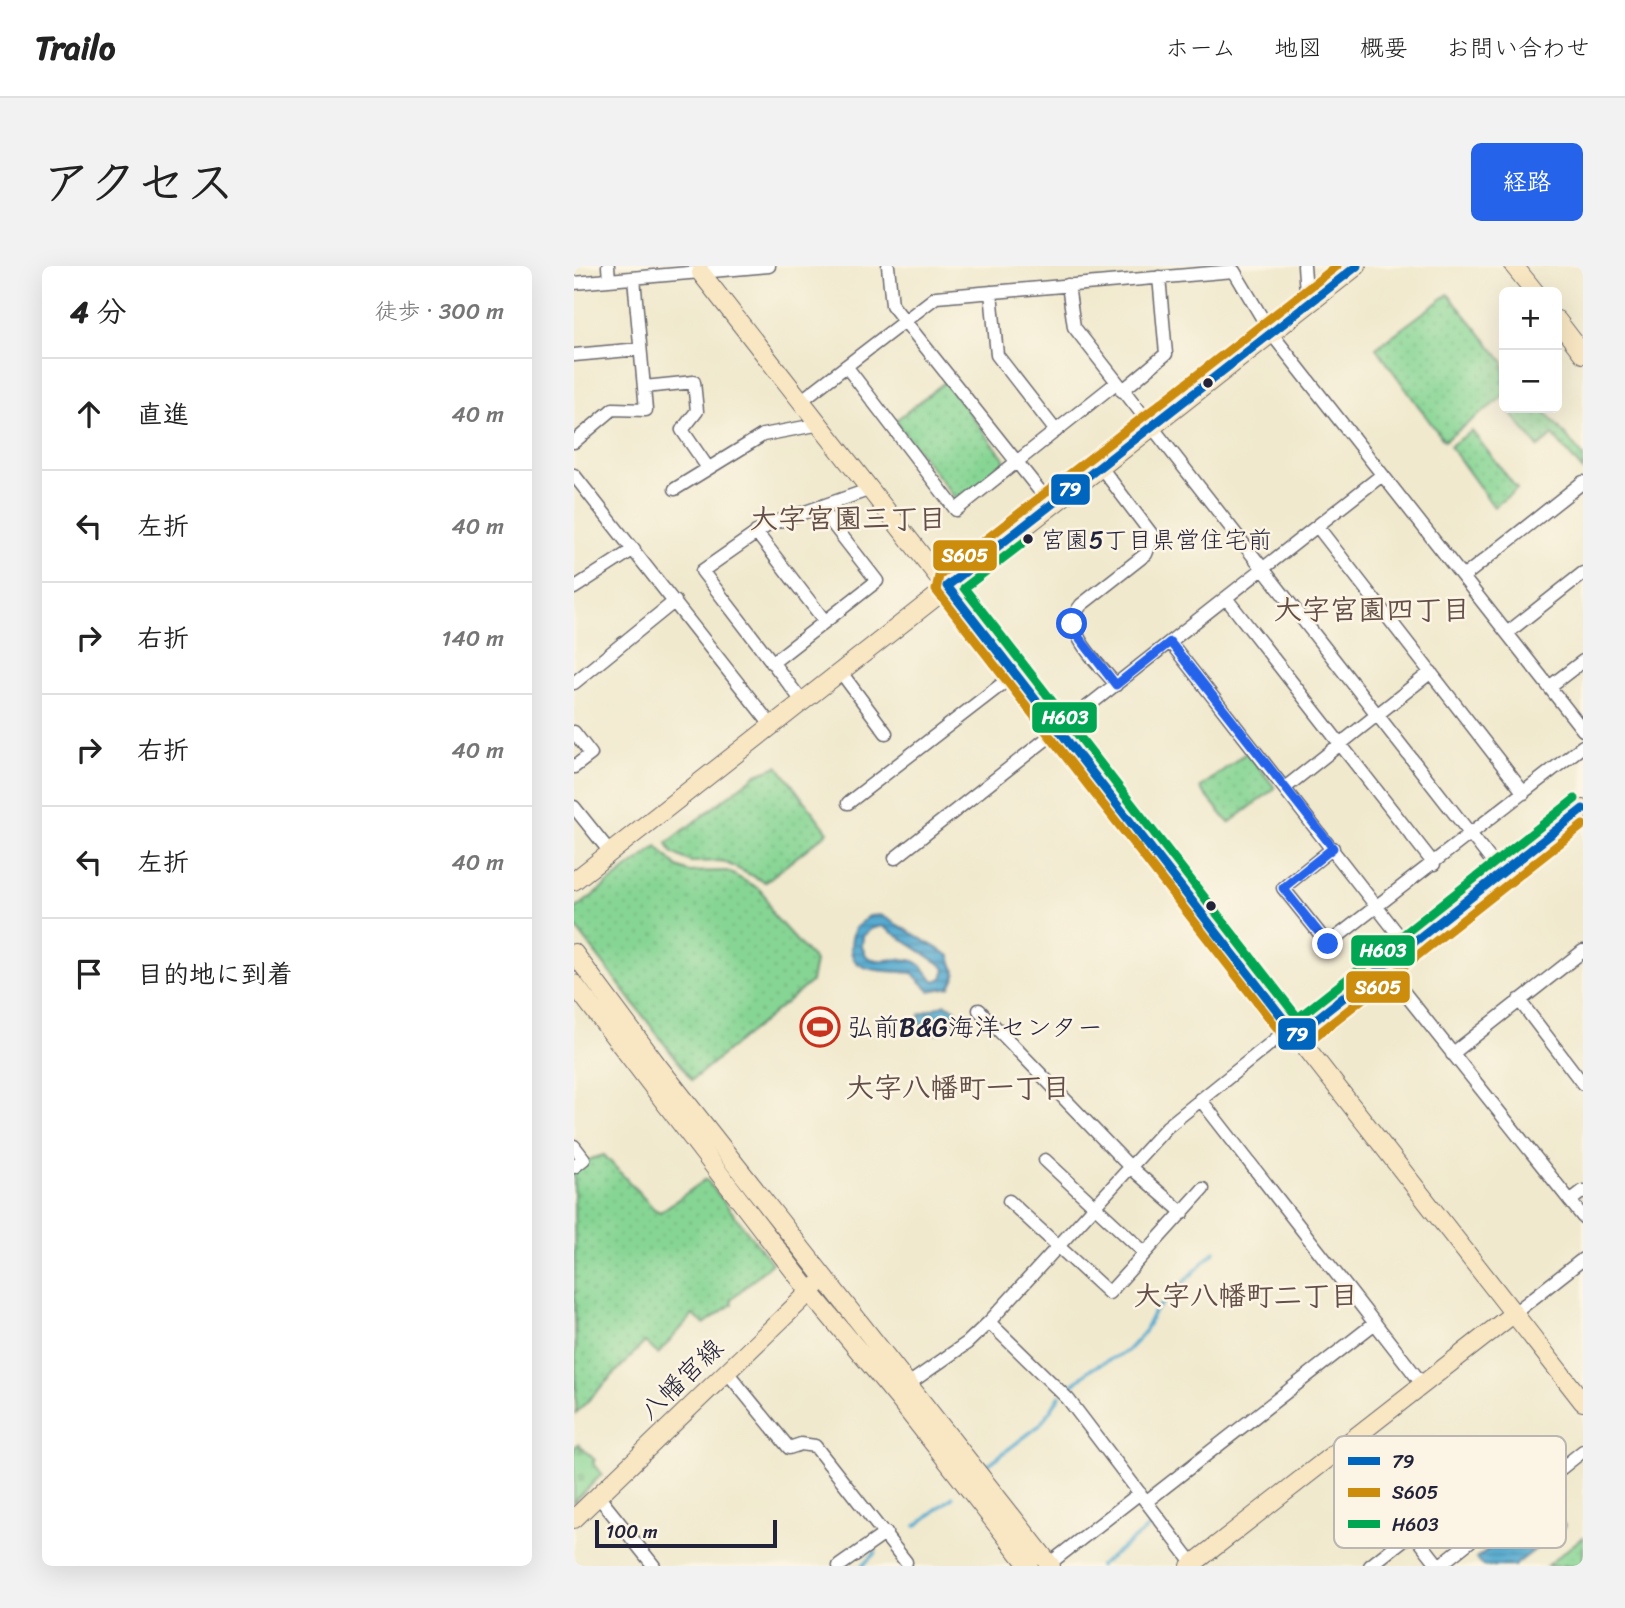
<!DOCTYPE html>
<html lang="ja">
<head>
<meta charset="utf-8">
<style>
  :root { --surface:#fff; --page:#f2f2f2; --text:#222; --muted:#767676; --line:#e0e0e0; --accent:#2563eb }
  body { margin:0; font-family:Sriracha,"Klee One",sans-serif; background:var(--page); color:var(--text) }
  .controls { position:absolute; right:21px; top:21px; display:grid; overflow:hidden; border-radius:10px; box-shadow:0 7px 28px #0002 }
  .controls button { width:63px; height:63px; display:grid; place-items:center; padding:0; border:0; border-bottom:2px solid var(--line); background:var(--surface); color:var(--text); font:35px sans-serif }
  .scale { position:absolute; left:21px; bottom:18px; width:182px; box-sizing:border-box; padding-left:7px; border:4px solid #22223b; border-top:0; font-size:19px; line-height:24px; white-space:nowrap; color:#22223b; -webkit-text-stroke:5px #fcf5e5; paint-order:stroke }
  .stop { position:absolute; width:21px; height:21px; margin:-16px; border:5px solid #2563eb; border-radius:50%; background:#fff }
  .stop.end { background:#2563eb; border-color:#fff; box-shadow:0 2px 7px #0008 }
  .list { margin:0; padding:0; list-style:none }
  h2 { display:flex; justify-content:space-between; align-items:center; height:91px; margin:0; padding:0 28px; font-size:30px }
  h2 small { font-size:23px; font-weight:400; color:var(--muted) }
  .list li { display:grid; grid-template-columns:46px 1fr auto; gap:21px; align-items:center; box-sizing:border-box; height:112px; padding:0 28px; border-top:2px solid var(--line) }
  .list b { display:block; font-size:26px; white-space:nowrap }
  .list em { font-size:23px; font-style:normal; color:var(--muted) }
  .icon { flex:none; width:38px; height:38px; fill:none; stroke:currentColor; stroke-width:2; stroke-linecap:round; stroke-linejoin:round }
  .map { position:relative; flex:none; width:1009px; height:1300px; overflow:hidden; border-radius:10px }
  header { display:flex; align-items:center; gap:42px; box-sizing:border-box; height:98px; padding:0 35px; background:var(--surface); border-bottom:2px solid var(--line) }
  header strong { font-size:33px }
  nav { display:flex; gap:38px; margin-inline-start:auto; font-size:24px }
  .intro { display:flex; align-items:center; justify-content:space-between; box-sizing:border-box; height:168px; padding:0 42px }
  h1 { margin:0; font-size:49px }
  .button { padding:18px 32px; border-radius:10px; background:var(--accent); color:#fff; font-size:24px; font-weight:700 }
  main { display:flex; gap:42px; padding:0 42px }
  aside { flex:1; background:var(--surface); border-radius:10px; box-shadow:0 7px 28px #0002 }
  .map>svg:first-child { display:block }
</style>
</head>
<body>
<header>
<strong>Trailo</strong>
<nav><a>ホーム</a><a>地図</a><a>概要</a><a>お問い合わせ</a></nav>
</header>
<div class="intro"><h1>アクセス</h1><a class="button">経路</a></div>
<main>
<aside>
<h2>4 分<small>徒歩 · 300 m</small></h2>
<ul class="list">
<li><svg class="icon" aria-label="ahead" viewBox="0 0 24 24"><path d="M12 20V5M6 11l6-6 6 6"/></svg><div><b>直進</b></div><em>40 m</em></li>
<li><svg class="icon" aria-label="left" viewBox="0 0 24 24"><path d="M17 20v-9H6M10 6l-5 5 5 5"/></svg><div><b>左折</b></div><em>40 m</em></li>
<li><svg class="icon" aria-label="right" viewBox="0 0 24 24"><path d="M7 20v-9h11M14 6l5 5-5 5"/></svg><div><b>右折</b></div><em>140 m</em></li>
<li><svg class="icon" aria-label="right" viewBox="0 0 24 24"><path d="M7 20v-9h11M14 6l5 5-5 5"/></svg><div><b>右折</b></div><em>40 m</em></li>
<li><svg class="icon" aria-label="left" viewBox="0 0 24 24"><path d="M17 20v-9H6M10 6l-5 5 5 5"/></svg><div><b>左折</b></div><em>40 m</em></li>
<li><svg class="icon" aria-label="arrive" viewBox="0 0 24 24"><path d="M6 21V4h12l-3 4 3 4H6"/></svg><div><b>目的地に到着</b></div></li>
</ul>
</aside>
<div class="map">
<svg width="1009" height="1300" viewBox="0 0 1009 1300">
  <defs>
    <pattern id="cemetery-stones" width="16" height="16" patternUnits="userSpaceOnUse" patternTransform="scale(1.75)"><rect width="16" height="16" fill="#87d594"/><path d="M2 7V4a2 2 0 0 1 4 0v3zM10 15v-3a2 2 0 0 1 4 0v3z" fill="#74b780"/></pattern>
    <pattern id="park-dots" width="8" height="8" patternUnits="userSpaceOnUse" patternTransform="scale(1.75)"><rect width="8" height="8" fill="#87d594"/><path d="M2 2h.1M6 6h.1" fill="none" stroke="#74b780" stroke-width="1.8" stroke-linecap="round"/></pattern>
    <pattern id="water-rules" width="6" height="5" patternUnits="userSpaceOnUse" patternTransform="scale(1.75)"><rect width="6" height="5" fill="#54aad0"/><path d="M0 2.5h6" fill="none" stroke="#458aaa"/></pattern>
  </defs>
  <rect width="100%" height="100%" fill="#fcf5e5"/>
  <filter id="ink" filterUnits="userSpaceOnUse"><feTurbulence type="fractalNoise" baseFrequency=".0143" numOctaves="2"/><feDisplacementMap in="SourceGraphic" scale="14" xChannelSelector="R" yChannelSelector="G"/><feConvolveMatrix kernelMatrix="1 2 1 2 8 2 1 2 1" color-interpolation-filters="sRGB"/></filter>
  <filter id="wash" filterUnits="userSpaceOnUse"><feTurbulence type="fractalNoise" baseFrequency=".00686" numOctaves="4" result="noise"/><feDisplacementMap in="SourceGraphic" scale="28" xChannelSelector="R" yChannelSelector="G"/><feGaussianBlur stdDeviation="1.57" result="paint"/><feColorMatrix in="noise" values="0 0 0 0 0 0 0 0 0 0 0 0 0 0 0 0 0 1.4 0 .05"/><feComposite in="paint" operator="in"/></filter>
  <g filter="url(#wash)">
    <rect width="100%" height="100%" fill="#f0e9cd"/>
    <!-- cemetery -->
    <path fill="url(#cemetery-stones)" stroke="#547c68" stroke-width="2" d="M4 1178 21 1194 19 1196 28 1208 0 1236V1182Z"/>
    <!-- park -->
    <path fill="url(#park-dots)" stroke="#547c68" stroke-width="2" d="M874 28 930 96V130L870 175 802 82Z
      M371 116 430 192V200L386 233 381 232 321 155Z
      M933 142H968L1009 190V205L979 169 964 181Z
      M898 165 943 223 920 241 876 180Z
      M673 486 701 522 655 557 626 522Z
      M204 500 254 566 191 616 148 595 117 596 98 587 93 577 183 508Z
      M83 580 103 601 115 606 153 605 185 623 192 631 199 649 241 695 237 716 118 814 0 659V644Z
      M30 889 80 943 86 946 132 913 198 997 157 1033 158 1038 130 1058 119 1049 84 1088 71 1076 2 1147 0 905 17 893Z
      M1009 1271V1300H972Z"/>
    <!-- water -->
    <path fill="url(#water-rules)" stroke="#3b6686" stroke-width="2" fill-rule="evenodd" d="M307 649 376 690 382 709 376 721 356 725 338 707C307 703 263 711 281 662L295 650ZM308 660 369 700 371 704 368 712 361 715C353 709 350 699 340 695 325 689 308 699 293 691L288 681 289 670 297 663Z
      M371 738 382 743 381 754 365 768 354 766 345 756 346 748Z
      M972 1237 991 1260 940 1300H909L903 1292Z"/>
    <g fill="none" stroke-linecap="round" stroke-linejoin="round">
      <!-- stream -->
      <path stroke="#54aad0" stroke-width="3.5" d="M492 1125 515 1104 553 1085 569 1068 580 1046 641 985
        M415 1198 466 1159 486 1130
        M342 1260 379 1231
        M288 1300 302 1286
        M525 1300 579 1258"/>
    </g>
  </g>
  <g filter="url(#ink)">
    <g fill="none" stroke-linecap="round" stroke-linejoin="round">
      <!-- street casing -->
      <g stroke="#6a686e" stroke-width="15">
        <path id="street" d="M34 0 35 14
          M314 0 318 39 477 239
          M730 0 733 38
          M0 17 195 0
          M494 19 500 61 927 607
          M417 26 423 89 482 165
          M0 89 66 83
          M272 100 382 244 542 117
          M70 121 120 116 123 145 108 164 134 202
          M548 125 592 88 585 11
          M228 134 362 31 660 5 697 67 1009 464
          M0 176 39 143 72 144 60 12
          M526 200 579 270 572 288 507 339C485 365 526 398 542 419
          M0 209 197 459
          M101 223 189 169 247 158
          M743 260 950 527
          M182 266 250 354
          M889 311 1009 216
          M0 322 60 283
          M652 332 860 598
          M933 367 1009 307
          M596 376 834 681
          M198 397 303 315 247 243
          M266 405 312 467
          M0 417 101 335
          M975 421 1009 395
          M228 435 128 305 194 259 297 223
          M0 466 17 488 0 501
          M712 521 857 406
          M274 537 441 408
          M0 541 36 586
          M759 582 709 622 754 678 1009 480
          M321 592 808 209
          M809 700 1009 951
          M945 734 1009 818
          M405 744 556 901 609 947
          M878 788 1009 685
          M626 833 849 1119
          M0 880 10 893 0 901
          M471 894 571 987
          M435 935 535 1027 629 923
          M996 935 1009 925
          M939 1048 1009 993
          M415 1056 494 1133 621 1300
          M153 1106 215 1182 227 1178 241 1180 332 1296
          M333 1119 393 1077 415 1056 593 861 702 773 722 769
          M771 1179 865 1300
          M24 1230 80 1300
          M573 1235 801 1057
          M475 1298 566 1227
          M265 1300 312 1267
          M796 1300 838 1267
          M865 1300 1009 1185"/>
      </g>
      <!-- secondary casing -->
      <g stroke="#6a686e" stroke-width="20">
        <path id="secondary" d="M940 0 961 26
          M127 7 1009 1136
          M983 54 1009 88
          M0 615 783 0
          M0 687 84 800 477 1300
          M0 718 236 1026 324 1132 455 1300
          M722 769 1009 543
          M0 1253 242 1020
          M616 1300 939 1048"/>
      </g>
      <!-- street -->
      <use href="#street" stroke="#fff" stroke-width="12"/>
      <!-- secondary -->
      <use href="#secondary" stroke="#f9e7c3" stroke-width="18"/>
      <!-- bus-1 casing -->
      <g stroke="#fcf5e5" stroke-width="14">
        <path id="bus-1" d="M783 0 373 320 722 769 1009 543"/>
      </g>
      <!-- bus-2 casing -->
      <g stroke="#fcf5e5" stroke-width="14">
        <path id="bus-2" d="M763 0 365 310 362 324 718 781 730 779 1009 559"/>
      </g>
      <!-- bus-3 casing -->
      <g stroke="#fcf5e5" stroke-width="14">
        <path id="bus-3" d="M454 273 390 322 724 752 1001 533"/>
      </g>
      <!-- bus-1 -->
      <use href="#bus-1" stroke="#0065bd" stroke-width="9"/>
      <!-- bus-2 -->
      <use href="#bus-2" stroke="#cc8c0c" stroke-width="9"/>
      <!-- bus-3 -->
      <use href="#bus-3" stroke="#00a651" stroke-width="9"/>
    </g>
  </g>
  <g fill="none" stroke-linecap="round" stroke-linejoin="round" filter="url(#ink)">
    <!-- route -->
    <path stroke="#2563eb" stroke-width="9" d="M498 358 500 365 542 419 596 376 759 582 709 622 754 678"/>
  </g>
  <!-- icons -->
  <defs>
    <g id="stadium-ring" transform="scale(2.0125)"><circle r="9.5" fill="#fcf5e5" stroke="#c8321e" stroke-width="1.5"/><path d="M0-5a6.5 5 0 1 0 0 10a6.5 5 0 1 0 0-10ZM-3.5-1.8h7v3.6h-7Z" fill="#c8321e"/></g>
  </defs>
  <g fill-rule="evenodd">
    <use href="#stadium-ring" x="246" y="761"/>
  </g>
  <!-- markers -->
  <g fill="#22223b" stroke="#fcf5e5" stroke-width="2.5">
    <circle cx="634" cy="117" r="6"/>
    <circle cx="454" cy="273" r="6"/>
    <circle cx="637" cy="640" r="6"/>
  </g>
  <g text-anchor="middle" stroke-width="5" stroke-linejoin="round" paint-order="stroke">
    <!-- bus labels -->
    <g font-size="24" fill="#22223b" stroke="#fcf5e5" text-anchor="start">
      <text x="467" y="282">宮園5丁目県営住宅前</text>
    </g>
    <!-- poi labels -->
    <g font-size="26" fill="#22223b" stroke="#fcf5e5" text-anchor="start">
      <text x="273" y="770">弘前B&amp;G海洋センター</text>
    </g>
    <!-- street labels -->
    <g font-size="26" fill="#22223b" stroke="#fcf5e5">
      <text transform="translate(107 1113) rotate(-44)" y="9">八幡宮線</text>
    </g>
    <!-- neighbourhood labels -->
    <g font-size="28" font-weight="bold" fill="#634f47" stroke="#fcf5e5">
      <text x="274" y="262">大字宮園三丁目</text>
      <text x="798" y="353">大字宮園四丁目</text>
      <text x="384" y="831">大字八幡町一丁目</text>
      <text x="672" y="1039">大字八幡町二丁目</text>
    </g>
  </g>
  <!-- legend -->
  <rect x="760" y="1170" width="232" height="112" rx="10" fill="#fcf5e5" stroke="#bbb6b2" stroke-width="2"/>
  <rect x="774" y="1191" width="32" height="8" fill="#0065bd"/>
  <rect x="774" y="1222" width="32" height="9" fill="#cc8c0c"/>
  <rect x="774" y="1254" width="32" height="8" fill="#00a651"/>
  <g font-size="19" fill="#22223b">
    <text x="818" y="1202">79</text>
    <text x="818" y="1233">S605</text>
    <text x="818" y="1265">H603</text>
  </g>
  <g stroke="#fcf5e5" stroke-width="2.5">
    <rect x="476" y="207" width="41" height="33" rx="7" fill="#0065bd"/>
    <rect x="358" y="273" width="66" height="33" rx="7" fill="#cc8c0c"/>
    <rect x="457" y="435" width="67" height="33" rx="7" fill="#00a651"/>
    <rect x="776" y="668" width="66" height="33" rx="7" fill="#00a651"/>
    <rect x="771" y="704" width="66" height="34" rx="7" fill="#cc8c0c"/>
    <rect x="703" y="751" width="40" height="34" rx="7" fill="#0065bd"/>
  </g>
  <g font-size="19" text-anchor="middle" font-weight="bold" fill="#fff">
    <text x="496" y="230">79</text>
    <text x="391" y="296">S605</text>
    <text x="491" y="458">H603</text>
    <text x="809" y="691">H603</text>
    <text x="804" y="728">S605</text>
    <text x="723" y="775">79</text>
  </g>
</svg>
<div class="controls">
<button>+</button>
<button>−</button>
</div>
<div class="scale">100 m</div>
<div class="stop" style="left:498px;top:358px"></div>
<div class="stop end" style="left:754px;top:678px"></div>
</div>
</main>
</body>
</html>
